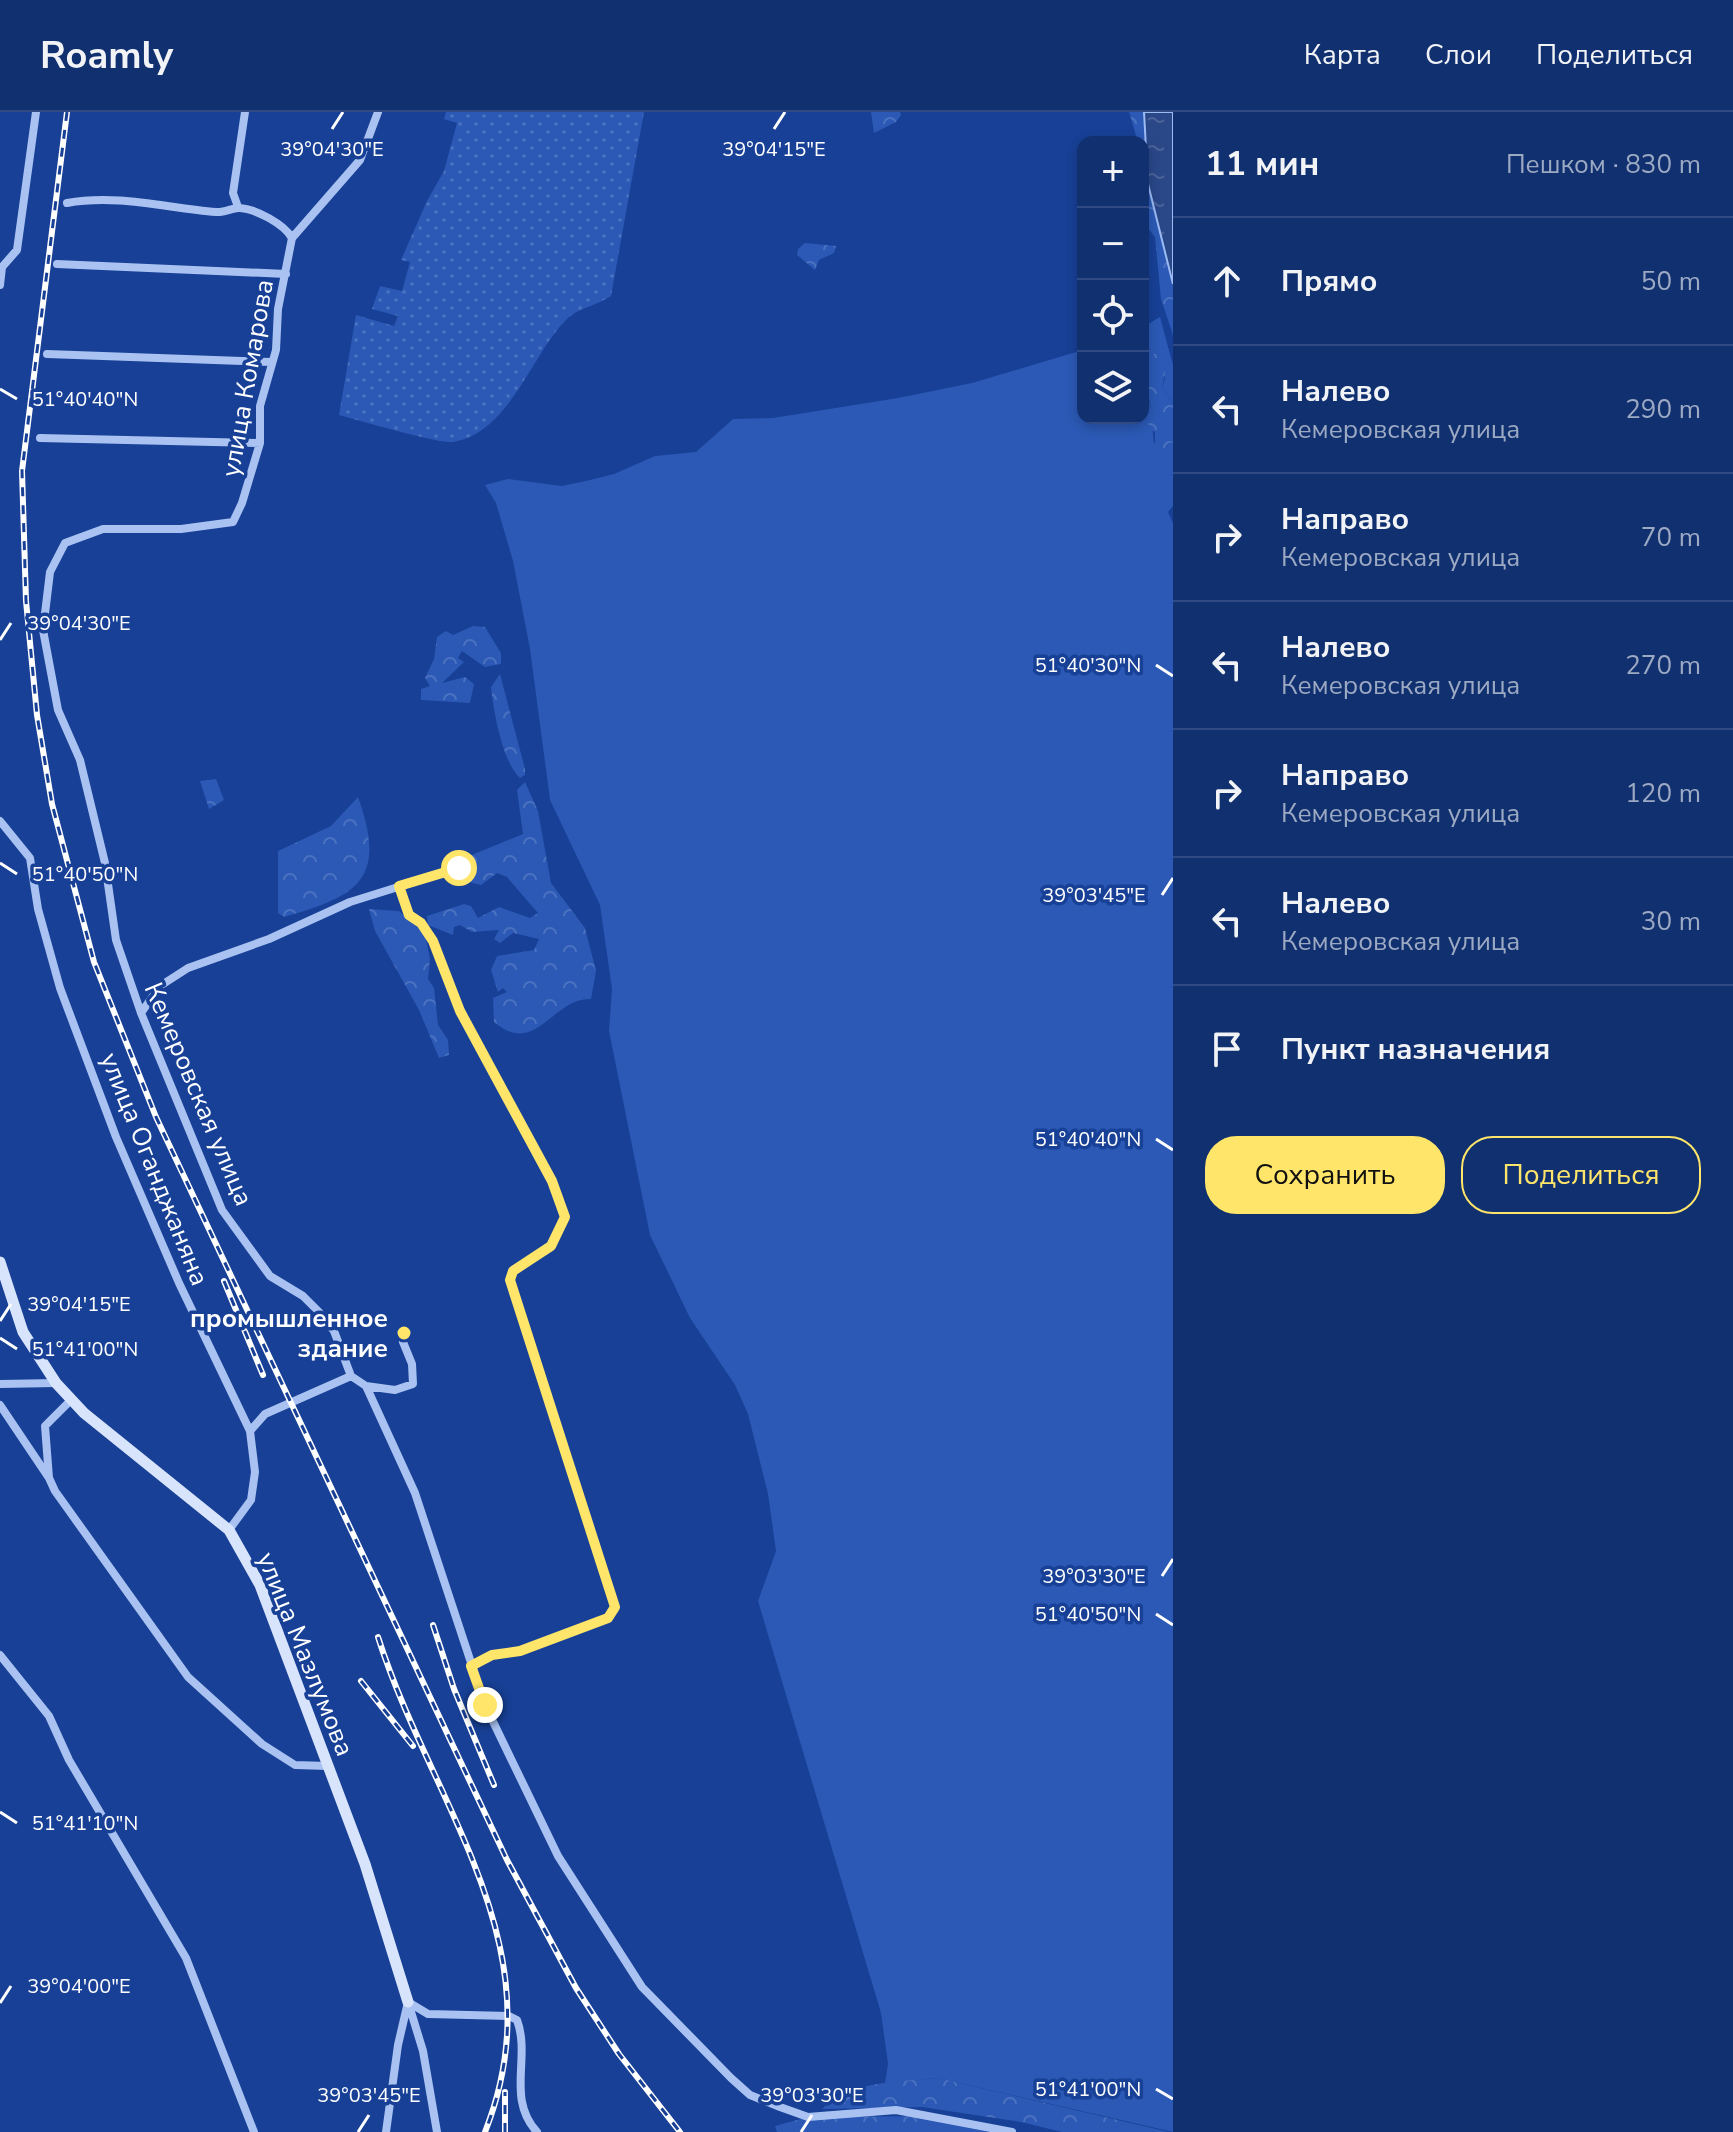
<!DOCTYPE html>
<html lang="ru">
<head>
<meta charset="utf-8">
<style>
  :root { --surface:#113070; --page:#1e3c78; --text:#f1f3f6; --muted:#9ca9c3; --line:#304b83; --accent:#ffe569 }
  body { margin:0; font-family:"Nunito Sans",sans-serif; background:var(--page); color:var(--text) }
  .controls { position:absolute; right:24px; top:24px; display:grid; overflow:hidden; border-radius:16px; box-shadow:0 4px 12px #0003 }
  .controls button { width:72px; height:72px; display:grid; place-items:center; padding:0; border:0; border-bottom:2px solid var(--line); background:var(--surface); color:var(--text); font:40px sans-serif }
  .stop { position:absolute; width:24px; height:24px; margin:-18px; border:6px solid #ffe569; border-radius:50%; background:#fff }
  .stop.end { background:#ffe569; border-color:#fff; box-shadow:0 2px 8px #0008 }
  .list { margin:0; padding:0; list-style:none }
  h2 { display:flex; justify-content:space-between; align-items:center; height:104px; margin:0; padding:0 32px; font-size:34px }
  h2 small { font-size:26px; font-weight:400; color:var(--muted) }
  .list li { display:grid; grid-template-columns:52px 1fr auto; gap:24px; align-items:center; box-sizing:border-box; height:128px; padding:0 32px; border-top:2px solid var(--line) }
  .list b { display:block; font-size:30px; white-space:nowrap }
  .list p { margin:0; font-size:26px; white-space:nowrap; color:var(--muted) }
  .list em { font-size:26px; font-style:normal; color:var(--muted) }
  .actions { display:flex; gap:16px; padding:24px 32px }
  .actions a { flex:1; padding:18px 0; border:2px solid var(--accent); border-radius:32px; text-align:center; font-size:28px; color:var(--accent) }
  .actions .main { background:var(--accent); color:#111 }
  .icon { flex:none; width:44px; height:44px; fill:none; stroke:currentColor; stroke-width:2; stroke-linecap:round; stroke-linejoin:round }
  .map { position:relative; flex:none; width:1173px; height:2020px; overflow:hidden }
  header { display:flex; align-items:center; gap:48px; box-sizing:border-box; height:112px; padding:0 40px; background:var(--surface); border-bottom:2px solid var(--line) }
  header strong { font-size:38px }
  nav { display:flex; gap:44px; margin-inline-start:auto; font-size:28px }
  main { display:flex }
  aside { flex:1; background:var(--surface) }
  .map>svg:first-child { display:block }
</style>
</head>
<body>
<header>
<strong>Roamly</strong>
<nav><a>Карта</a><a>Слои</a><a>Поделиться</a></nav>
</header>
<main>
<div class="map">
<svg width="1173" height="2020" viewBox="0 0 1173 2020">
  <defs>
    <pattern id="forest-crowns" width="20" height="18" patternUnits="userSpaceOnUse" patternTransform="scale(2)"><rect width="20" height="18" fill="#2b59b5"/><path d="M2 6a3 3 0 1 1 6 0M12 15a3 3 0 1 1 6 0" fill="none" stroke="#4b72c0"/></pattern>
    <pattern id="garden-dots" width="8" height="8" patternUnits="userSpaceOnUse" patternTransform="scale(2)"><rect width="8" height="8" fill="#2b59b5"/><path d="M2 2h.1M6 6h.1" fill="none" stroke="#4b72c0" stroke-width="1.8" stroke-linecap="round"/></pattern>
    <pattern id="water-ripples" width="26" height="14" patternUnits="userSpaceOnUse" patternTransform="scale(2)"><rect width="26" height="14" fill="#2a4788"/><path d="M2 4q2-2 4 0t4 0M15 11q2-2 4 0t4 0" fill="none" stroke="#4a639a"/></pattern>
  </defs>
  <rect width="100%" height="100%" fill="#174096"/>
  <!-- green -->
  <path fill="#2b59b5" d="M1160 205 1173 253V291L1162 276 1165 266 1150 242 1143 249V215Z
    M1083 238V306H1143V286H1149L1154 331 1165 339 1170 329 1173 331V394L1168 400 1173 411V2020L938 1966 885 1971 888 1952 881 1901 758 1489 776 1439 768 1382 748 1302 735 1273 690 1206 650 1123 609 919 612 877 600 793 550 688 530 537 513 449 496 391 485 373 508 367 562 374 590 368 614 362 655 344 696 340 733 307 773 306 898 286 972 271Z"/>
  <!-- forest -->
  <path fill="url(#forest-crowns)" d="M871 0H900L901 3 896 10 874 21Z
    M1129 0H1145L1147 29 1143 32 1138 30Z
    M1143 53 1173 171V223L1161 187 1155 125 1143 110Z
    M805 131 836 134 834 141 819 148 815 158 797 143 798 137Z
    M1150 242H1161L1166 255 1162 276 1173 291V331L1170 330 1165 339 1155 338V320L1149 317C1147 306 1153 297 1149 286H1143V249Z
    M473 514 485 515 501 541V552L485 555 462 539 458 546 464 550 442 571 465 565 474 572 470 591 421 588V577L430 574 425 566 434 547 437 525 446 519 453 523Z
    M500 562 525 657V663L520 666C503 651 493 598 491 575Z
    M216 667 224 688 209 697 200 669Z
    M525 670 538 699 551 771 585 816 596 859 591 887C553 885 536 946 494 910L493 886 507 880 503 876 498 880 491 858 497 844 534 838 539 827 513 821 500 831 494 827 499 818 472 820 460 813 454 815 453 823 428 813 427 804 464 792 471 794 478 806 499 795 530 806 538 801 507 765 497 761 481 773 461 768 452 758 457 749 523 722 517 678Z
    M358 685C387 766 360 784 284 805L278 801V739L331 714Z
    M369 797 399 799 425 822 430 847 428 867 434 876 438 913 448 928 449 943 439 946 419 898 375 819Z
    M938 1966 1169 2020H1062L1021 2010 922 1995 822 1997C849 1968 900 1970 938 1966Z
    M938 2004 1003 2020H777L775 2014 808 2005Z"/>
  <!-- garden -->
  <path fill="url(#garden-dots)" d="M446 0H644L611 184C598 193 579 196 568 206 532 240 510 321 453 330 439 332 358 308 339 303L356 203 394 214 398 204 372 197 380 174 402 179 410 150 401 148 427 89 444 59 457 11 444 7Z"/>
  <!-- water -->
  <path fill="url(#water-ripples)" stroke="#9cbbf3" stroke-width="2" d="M1144 0H1173V172L1148 72Z"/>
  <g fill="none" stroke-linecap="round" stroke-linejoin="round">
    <!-- street -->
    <path stroke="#a9c2f1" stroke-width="8" d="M378 0 360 48 292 126 278 197 276 238 260 294V331L242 391 233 410 181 417H103L65 431 50 460 43 518 58 598 80 648 105 751 116 828 141 901 222 1098 270 1164 303 1184 319 1200 334 1219 351 1264 366 1274 415 1381 485 1593 558 1744 642 1875 731 1966 750 1983 780 1995 808 2005 896 1998 1012 2020
      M67 91C118 82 166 96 216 100 225 101 233 95 240 96 256 97 284 112 292 126
      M238 95 233 81 245 0
      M57 152 286 162
      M0 173 2 155 17 138 36 0
      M47 242 271 250
      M40 326 260 331
      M0 709 30 746 38 797 60 876 116 1025 179 1171 250 1319 255 1360 251 1388 229 1418
      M399 774 409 803 421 811 433 829 460 899 552 1069 565 1105 551 1134 513 1159 510 1168 615 1495 608 1506 520 1539 492 1543 471 1554
      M141 901 160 874 188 856 269 827 350 790 459 756
      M0 1272 56 1271
      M366 1274 395 1278 413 1272 412 1252 403 1230
      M71 1288 45 1314 49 1366 55 1379 188 1565 262 1632 295 1653 327 1654
      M0 1293 49 1366
      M250 1319 265 1302 351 1264
      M0 1543 49 1604 69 1648 186 1846 254 2020
      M408 1890 428 1902 509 1904 517 1908C531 1946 506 1986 537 2020
      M408 1890 423 1939 437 2020
      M386 2020 398 1933 408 1890"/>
    <!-- secondary -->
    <path stroke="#d8e3fc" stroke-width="11" d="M0 1150 23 1220 56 1271 84 1301 229 1418 260 1473 365 1752 408 1890"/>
    <!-- rail casing -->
    <g stroke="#fff" stroke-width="6">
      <path id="rail" d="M67 0 22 359 26 489 37 603 52 692 94 850 156 1005 507 1748 576 1876 619 1942 680 2020
        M224 1169 263 1263
        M433 1513 454 1577 494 1673
        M378 1525C432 1695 559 1833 485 2020
        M361 1569 413 1634
        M505 2020V1980"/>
    </g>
    <!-- rail -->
    <use href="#rail" stroke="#174096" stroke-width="3" stroke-dasharray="9" stroke-linecap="butt"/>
  </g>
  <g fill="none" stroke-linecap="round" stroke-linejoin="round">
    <!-- route -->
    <path stroke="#ffe569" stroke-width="10" d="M459 756 399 774 409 803 421 811 433 829 460 899 552 1069 565 1105 551 1134 513 1159 510 1168 615 1495 608 1506 520 1539 492 1543 471 1554 485 1593"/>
  </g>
  <!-- ticks -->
  <path fill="none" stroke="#fff" stroke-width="3" d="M332 17 343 0M774 17 785 0M0 277 17 287M0 528 11 511M1156 553 1173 564M0 751 17 762M1162 783 1173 766M1156 1027 1173 1038M0 1209 11 1192M0 1226 17 1237M1162 1464 1173 1447M1156 1502 1173 1513M0 1700 17 1711M0 1891 11 1874M1156 1977 1173 1987M358 2020 369 2003M801 2020 812 2003"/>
  <!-- markers -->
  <circle fill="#ffe569" stroke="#174096" stroke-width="3" cx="404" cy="1221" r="8"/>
  <g text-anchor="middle" stroke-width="7" stroke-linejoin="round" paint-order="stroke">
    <!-- street labels -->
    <g font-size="26" fill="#fff" stroke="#174096">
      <text transform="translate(247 266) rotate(-80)" y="9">улица Комарова</text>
      <text transform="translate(199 982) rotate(67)" y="9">Кемеровская улица</text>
      <text transform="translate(155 1057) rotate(68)" y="9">улица Оганджаняна</text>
      <text transform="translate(306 1542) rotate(68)" y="9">улица Мазлумова</text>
    </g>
    <!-- poi labels -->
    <g font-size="26" font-weight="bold" fill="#fff" stroke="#174096" text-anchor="end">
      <text x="388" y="1215">промышленное<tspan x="388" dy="30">здание</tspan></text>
    </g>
  </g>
  <g font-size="20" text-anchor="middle" fill="#fff" stroke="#174096" stroke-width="7" stroke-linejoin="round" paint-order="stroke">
    <text x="332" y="44">39°04'30"E</text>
    <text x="774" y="44">39°04'15"E</text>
    <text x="85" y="294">51°40'40"N</text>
    <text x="79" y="518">39°04'30"E</text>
    <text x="1088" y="560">51°40'30"N</text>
    <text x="85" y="769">51°40'50"N</text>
    <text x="1094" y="790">39°03'45"E</text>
    <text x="1088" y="1034">51°40'40"N</text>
    <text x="79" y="1199">39°04'15"E</text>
    <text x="85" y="1244">51°41'00"N</text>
    <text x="1094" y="1471">39°03'30"E</text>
    <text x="1088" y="1509">51°40'50"N</text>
    <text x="85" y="1718">51°41'10"N</text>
    <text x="79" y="1881">39°04'00"E</text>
    <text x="1088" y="1984">51°41'00"N</text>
    <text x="369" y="1990">39°03'45"E</text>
    <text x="812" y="1990">39°03'30"E</text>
  </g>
</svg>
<div class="controls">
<button>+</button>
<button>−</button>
<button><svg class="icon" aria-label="locate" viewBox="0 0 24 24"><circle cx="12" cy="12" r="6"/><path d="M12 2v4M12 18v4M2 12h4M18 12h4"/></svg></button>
<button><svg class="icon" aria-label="layers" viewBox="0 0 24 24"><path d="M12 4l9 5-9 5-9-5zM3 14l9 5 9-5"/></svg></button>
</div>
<div class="stop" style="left:459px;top:756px"></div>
<div class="stop end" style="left:485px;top:1593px"></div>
</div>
<aside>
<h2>11 мин<small>Пешком · 830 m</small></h2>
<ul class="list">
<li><svg class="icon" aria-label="ahead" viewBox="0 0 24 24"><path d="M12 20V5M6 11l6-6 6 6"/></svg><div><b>Прямо</b></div><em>50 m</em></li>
<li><svg class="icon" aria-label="left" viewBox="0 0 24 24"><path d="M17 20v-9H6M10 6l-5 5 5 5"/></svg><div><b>Налево</b><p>Кемеровская улица</p></div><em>290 m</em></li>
<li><svg class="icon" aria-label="right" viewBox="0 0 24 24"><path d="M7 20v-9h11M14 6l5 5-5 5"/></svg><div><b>Направо</b><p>Кемеровская улица</p></div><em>70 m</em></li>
<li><svg class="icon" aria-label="left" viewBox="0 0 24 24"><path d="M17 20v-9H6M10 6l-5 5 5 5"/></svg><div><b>Налево</b><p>Кемеровская улица</p></div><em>270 m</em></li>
<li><svg class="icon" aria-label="right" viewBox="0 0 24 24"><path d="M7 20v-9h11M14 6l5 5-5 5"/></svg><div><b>Направо</b><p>Кемеровская улица</p></div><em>120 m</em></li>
<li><svg class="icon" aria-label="left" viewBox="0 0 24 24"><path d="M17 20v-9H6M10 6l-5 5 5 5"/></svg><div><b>Налево</b><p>Кемеровская улица</p></div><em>30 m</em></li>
<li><svg class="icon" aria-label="arrive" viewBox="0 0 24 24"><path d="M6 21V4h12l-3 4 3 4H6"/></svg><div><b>Пункт назначения</b></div></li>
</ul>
<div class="actions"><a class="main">Сохранить</a><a>Поделиться</a></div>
</aside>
</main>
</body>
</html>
